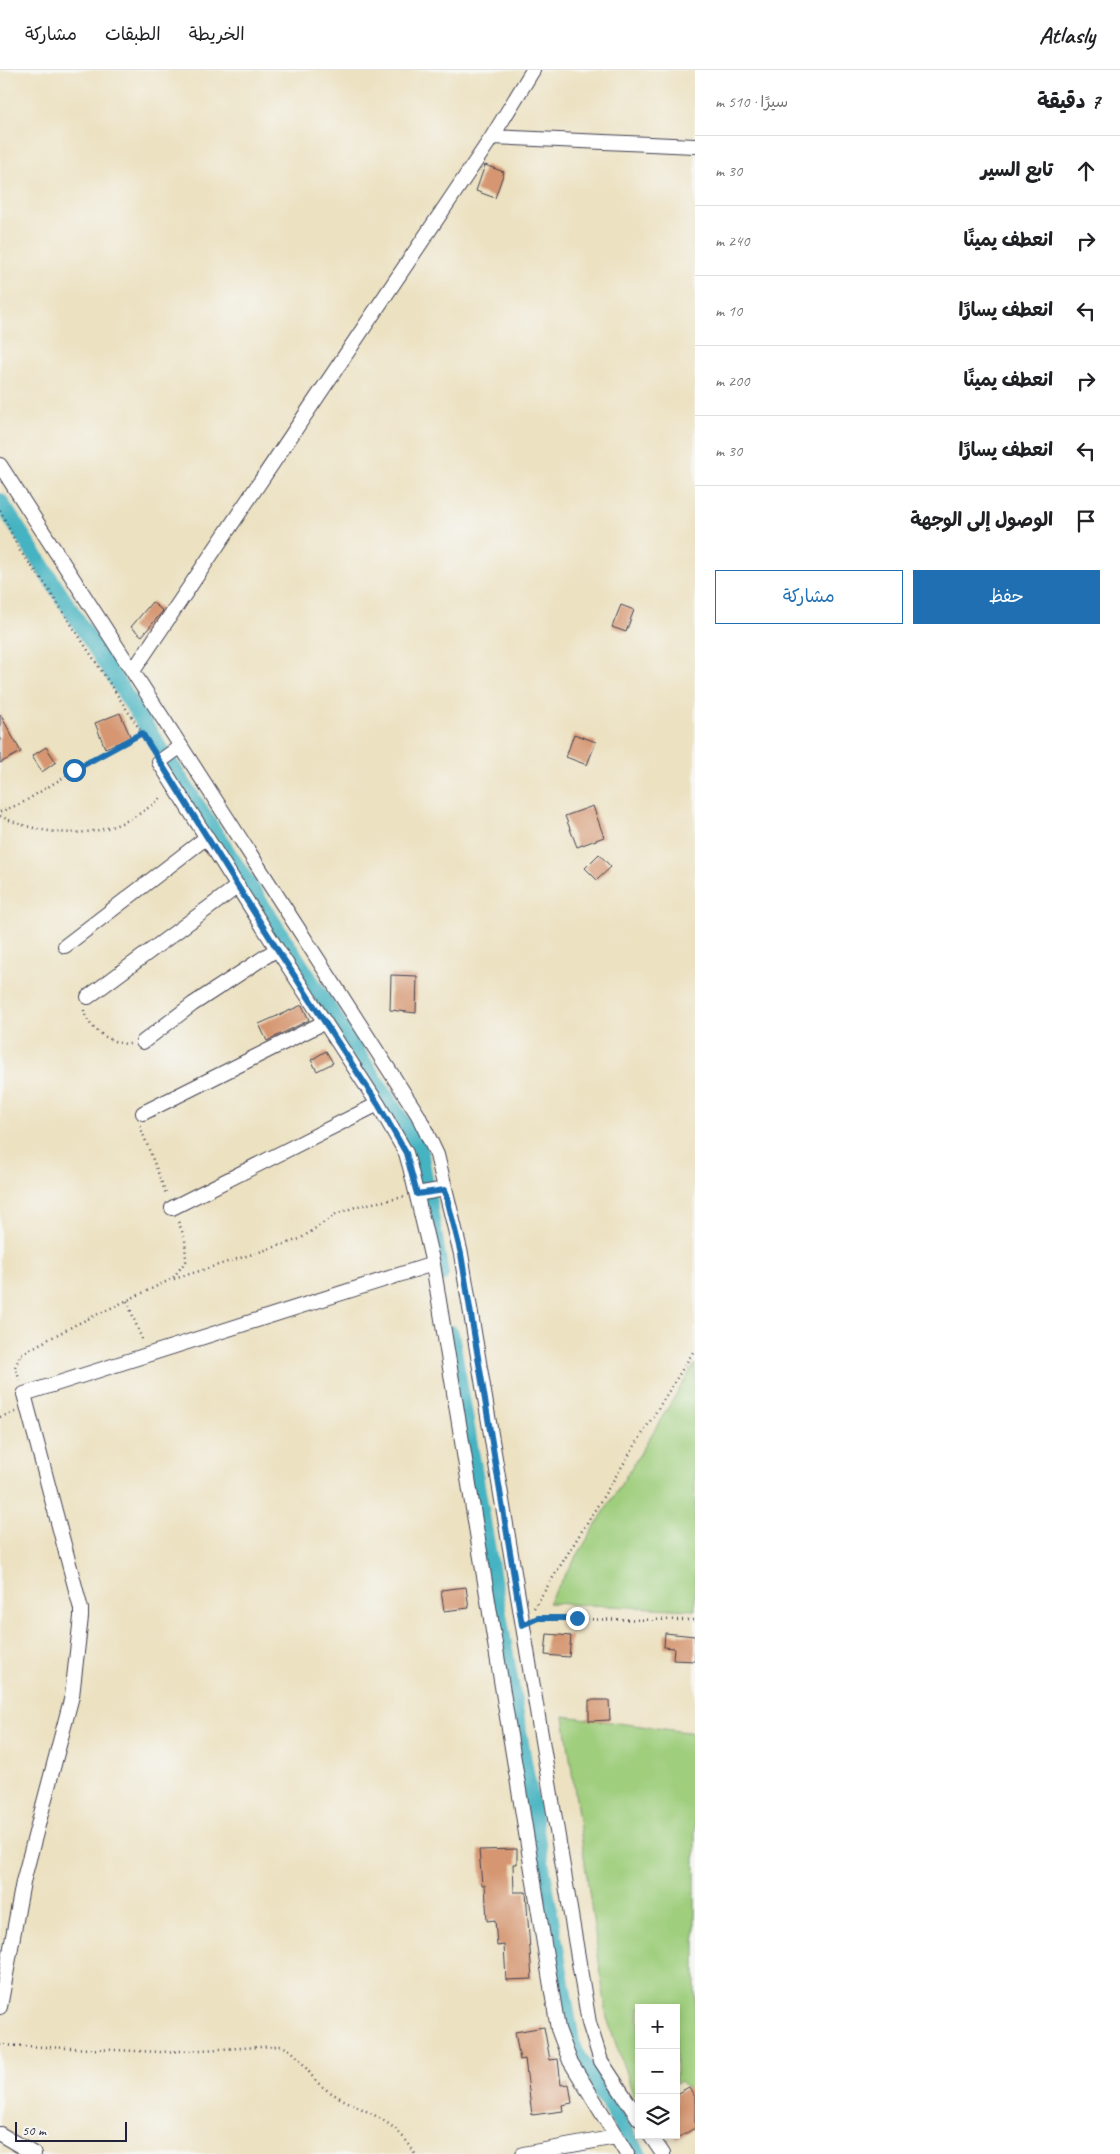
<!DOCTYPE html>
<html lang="ar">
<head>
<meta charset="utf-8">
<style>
  :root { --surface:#fff; --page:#f6f6f6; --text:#202124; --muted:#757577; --line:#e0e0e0; --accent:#1f6fb2 }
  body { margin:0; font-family:Caveat,"Playpen Sans Arabic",sans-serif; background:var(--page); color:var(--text); direction:rtl }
  .controls { position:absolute; right:15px; bottom:15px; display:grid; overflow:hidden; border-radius:0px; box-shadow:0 2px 8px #0003 }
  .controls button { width:45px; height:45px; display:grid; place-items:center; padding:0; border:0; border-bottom:1px solid var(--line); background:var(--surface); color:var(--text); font:25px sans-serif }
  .scale { position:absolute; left:15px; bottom:12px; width:112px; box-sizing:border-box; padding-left:5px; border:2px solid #22223b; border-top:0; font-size:14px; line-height:18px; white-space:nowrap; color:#22223b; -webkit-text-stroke:4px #f6f6f2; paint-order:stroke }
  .stop { position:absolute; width:15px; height:15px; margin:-11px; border:4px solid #1f6fb2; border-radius:50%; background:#fff }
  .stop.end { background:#1f6fb2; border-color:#fff; box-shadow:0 1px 5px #0008 }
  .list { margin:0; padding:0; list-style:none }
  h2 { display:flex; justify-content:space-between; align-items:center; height:65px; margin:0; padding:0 20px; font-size:21px }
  h2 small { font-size:16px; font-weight:400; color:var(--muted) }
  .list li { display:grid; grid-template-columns:32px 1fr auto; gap:15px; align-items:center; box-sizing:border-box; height:70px; padding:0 20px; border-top:1px solid var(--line) }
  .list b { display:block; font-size:19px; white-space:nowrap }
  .list em { font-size:16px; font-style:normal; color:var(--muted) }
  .actions { display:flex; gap:10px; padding:15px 20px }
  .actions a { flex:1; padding:11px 0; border:1px solid var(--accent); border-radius:0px; text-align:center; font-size:18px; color:var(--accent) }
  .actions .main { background:var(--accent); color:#fff }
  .icon { flex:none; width:28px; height:28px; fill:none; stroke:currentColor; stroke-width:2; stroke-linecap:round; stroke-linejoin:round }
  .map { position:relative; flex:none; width:695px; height:2084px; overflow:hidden; direction:ltr }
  header { display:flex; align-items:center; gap:30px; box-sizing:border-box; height:70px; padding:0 25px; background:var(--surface); border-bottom:1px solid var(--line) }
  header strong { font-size:24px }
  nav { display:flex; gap:28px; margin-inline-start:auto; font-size:18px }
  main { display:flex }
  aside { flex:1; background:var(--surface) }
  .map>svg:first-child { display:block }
</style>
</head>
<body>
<header>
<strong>Atlasly</strong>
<nav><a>الخريطة</a><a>الطبقات</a><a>مشاركة</a></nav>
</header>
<main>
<aside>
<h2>7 دقيقة<small>سيرًا · 510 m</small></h2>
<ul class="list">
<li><svg class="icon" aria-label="ahead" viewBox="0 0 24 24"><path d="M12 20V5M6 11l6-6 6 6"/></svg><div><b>تابع السير</b></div><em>30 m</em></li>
<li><svg class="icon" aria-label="right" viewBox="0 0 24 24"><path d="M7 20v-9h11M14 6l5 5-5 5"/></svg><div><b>انعطف يمينًا</b></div><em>240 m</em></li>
<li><svg class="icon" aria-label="left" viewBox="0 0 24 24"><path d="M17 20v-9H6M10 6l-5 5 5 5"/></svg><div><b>انعطف يسارًا</b></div><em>10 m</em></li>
<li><svg class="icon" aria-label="right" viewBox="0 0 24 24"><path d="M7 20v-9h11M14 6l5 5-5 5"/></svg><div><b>انعطف يمينًا</b></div><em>200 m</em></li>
<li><svg class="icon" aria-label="left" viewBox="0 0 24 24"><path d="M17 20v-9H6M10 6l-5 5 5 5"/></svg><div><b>انعطف يسارًا</b></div><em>30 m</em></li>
<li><svg class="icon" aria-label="arrive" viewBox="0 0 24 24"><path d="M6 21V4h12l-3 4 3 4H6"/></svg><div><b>الوصول إلى الوجهة</b></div></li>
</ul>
<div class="actions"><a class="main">حفظ</a><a>مشاركة</a></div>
</aside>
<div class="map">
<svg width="695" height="2084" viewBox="0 0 695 2084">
  <rect width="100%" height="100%" fill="#f6f6f2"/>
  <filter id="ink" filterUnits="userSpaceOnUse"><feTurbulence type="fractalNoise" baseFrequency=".02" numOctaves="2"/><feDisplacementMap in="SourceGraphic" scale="10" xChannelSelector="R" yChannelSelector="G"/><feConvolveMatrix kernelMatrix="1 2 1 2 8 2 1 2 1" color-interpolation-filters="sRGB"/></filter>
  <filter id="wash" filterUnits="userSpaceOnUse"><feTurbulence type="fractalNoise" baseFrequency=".0096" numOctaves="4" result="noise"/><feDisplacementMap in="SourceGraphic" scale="20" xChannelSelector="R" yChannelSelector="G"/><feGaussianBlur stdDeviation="1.12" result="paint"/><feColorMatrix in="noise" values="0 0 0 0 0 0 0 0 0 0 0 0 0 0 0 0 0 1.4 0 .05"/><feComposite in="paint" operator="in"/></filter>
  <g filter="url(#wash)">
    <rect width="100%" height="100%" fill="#ece1c1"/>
    <!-- green -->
    <path fill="#9fce7d" stroke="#60785c" d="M695 1294V1540L548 1533Z
      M564 1646 695 1663V2027L681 2011 676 2013V1938H639V2025L634 2027 607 1948Z"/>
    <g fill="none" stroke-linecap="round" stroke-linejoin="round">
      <!-- canal -->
      <path stroke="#45b3c1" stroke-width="16" d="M0 431 420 1079 441 1204
        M451 1263 573 1977 639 2084"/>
    </g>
    <g id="blocks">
      <!-- building -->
      <path fill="#d59671" d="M485 95 504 102 495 128 476 121Z
        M152 532 163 541 142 566 131 557Z
        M621 535 634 540 626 562 612 557Z
        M120 643 131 668 105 678 95 653Z
        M0 644 21 682 0 693Z
        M574 664 596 672 587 695 566 687Z
        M46 677 56 692 42 702 32 686Z
        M593 736 604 767 577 777 565 746Z
        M599 784 611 797 597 810 585 798Z
        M391 905 417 906 416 943 390 940Z
        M302 935 309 950 267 971 259 954Z
        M326 981 333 993 317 1001 311 990Z
        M466 1517 469 1538 444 1541 441 1520Z
        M665 1563 695 1566V1591L673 1590 674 1578 664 1577Z
        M547 1564 571 1566 569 1587 545 1585Z
        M589 1630H609L610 1650 589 1651Z
        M517 1779V1794H513L514 1822H526L532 1909 506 1910 504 1875 497 1876 495 1850 487 1851 485 1815H482L479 1780Z
        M544 1957 550 1990 558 1989 561 2015 569 2014 572 2033 562 2035 563 2041 532 2045 525 1989 520 1990 515 1962Z
        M689 2017 695 2027V2058L676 2069V2024Z"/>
    </g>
  </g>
  <g filter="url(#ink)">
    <use href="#blocks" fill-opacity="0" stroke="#403f4f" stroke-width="1"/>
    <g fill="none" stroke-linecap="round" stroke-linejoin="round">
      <!-- street casing -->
      <g stroke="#403f4f" stroke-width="16">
        <path id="street" d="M492 67 695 76
          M0 395 418 1045 437 1085 461 1184 589 1953 601 1991 639 2049
          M133 601 492 67 533 0
          M181 676 159 692 277 879 378 1034 406 1083 410 1097 433 1194 558 1959 570 1991 627 2084
          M65 876 207 767
          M88 927 238 816
          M143 972 193 934 277 879
          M143 1043 325 952
          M417 1124 445 1119
          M172 1138 378 1034
          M0 1937 23 1812 72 1626 81 1547V1539L24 1324 433 1194
          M0 2064 34 2084
          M650 2065 663 2084
          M523 2084 616 2067"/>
      </g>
      <!-- path -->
      <path stroke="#403f4f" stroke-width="2.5" stroke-dasharray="1 4" stroke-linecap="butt" d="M0 440 20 481 43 511 142 663
        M0 742 22 733 98 686 142 663 152 681
        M0 746C45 767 99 771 142 742 149 737 157 733 162 725
        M84 940C86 958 113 975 130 974
        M140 1056 167 1126
        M174 1209 300 1169 336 1144 358 1136 404 1127
        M127 1231 143 1272
        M20 1311 15 1297 21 1284 75 1255 172 1209 186 1191 185 1169 178 1151
        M0 1347 15 1342
        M534 1538 695 1279
        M537 1549 695 1550
        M0 1975 160 1982 281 1976C301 1982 307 2006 324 2018 358 2042 393 2044 415 2084"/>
      <!-- street -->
      <use href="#street" stroke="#fff" stroke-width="14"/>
    </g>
  </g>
  <g fill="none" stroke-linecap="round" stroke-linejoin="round" filter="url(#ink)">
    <!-- route -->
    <path stroke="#1f6fb2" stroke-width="6" d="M74 700 142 663 277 879 378 1034 406 1083 417 1124 445 1120 461 1184 522 1555 538 1548H577"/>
  </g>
</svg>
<div class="controls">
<button>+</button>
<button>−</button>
<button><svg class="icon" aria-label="layers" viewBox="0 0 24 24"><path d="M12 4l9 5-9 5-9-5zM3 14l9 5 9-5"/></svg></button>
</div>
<div class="scale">50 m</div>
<div class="stop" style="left:74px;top:700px"></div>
<div class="stop end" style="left:577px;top:1548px"></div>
</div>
</main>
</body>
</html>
